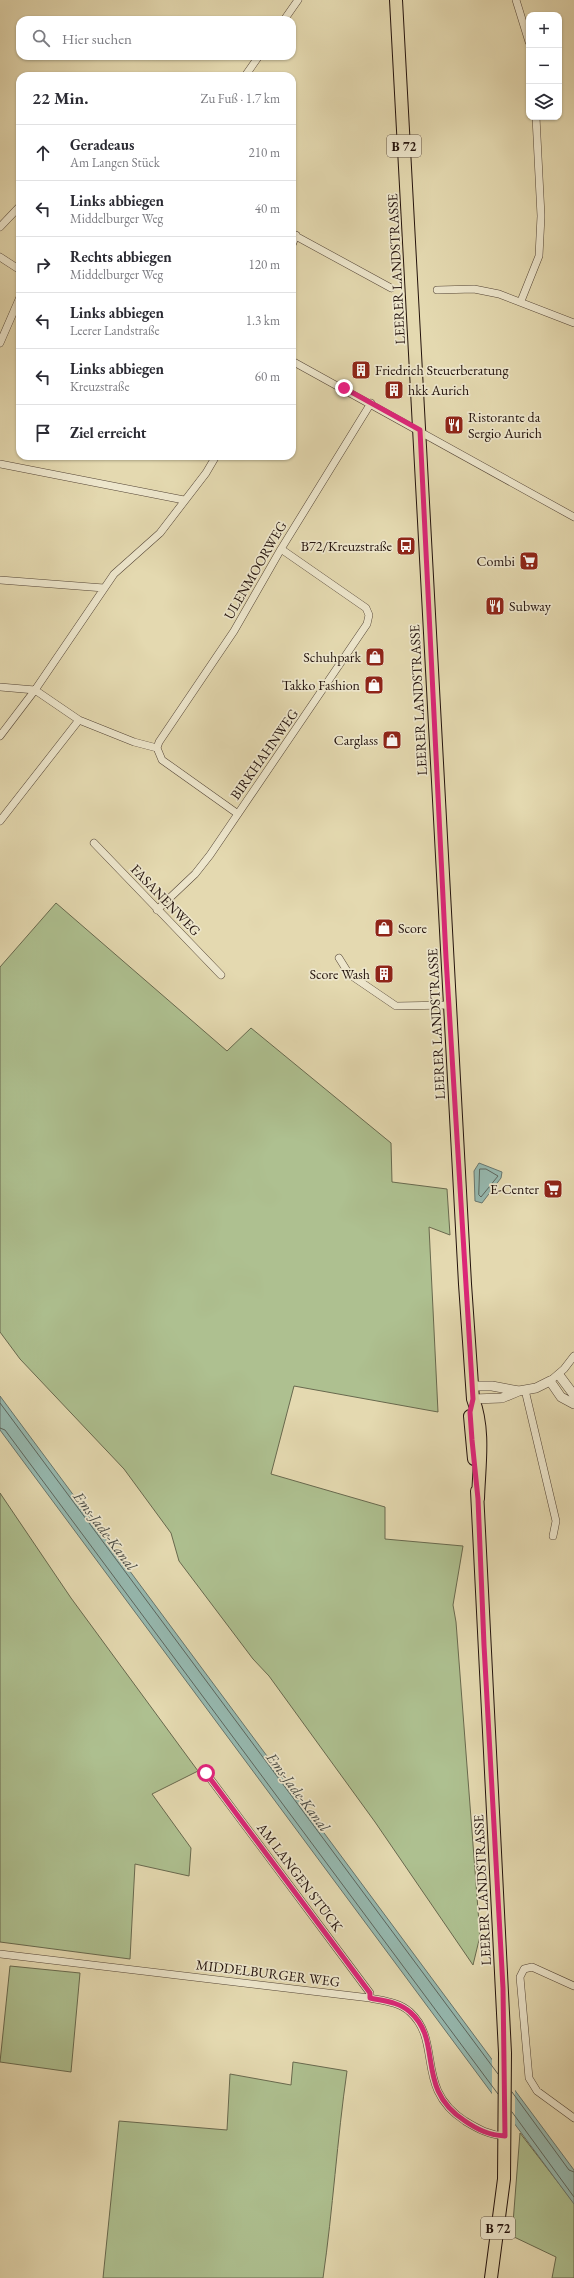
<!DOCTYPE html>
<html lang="de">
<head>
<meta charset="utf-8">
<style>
  :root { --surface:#fff; --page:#f2f2f3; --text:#2b2b33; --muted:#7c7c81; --line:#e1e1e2 }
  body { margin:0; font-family:"EB Garamond",serif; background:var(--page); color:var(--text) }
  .controls { position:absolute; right:12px; top:12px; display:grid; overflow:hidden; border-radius:8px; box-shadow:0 1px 3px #0004 }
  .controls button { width:36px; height:36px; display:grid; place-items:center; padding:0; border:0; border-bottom:1px solid var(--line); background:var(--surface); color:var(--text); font:20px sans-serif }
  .stop { position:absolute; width:12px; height:12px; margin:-9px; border:3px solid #db2777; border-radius:50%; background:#fff }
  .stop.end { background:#db2777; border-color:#fff; box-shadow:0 1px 4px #0008 }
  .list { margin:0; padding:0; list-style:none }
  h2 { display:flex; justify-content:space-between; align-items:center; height:52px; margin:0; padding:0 16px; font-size:17px }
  h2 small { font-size:13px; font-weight:400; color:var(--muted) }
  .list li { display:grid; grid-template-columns:26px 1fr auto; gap:12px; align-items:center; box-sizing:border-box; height:56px; padding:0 16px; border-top:1px solid var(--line) }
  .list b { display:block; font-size:15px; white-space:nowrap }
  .list p { margin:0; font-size:13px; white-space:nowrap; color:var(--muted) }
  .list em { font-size:13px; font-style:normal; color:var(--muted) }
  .icon { flex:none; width:22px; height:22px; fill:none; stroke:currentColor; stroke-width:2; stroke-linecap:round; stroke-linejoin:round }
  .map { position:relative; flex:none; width:574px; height:2278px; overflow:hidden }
  .search { position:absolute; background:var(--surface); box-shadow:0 1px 3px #0004; left:16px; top:16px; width:280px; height:44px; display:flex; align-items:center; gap:10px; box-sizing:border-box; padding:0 14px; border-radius:12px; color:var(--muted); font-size:15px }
  .panel { position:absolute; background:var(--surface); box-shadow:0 1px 3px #0004; left:16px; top:72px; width:280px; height:388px; border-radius:12px }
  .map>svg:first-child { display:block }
</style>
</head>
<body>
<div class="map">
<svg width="574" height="2278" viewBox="0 0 574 2278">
  <rect width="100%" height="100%" fill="#e4d9b0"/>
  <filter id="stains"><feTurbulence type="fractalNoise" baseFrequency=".005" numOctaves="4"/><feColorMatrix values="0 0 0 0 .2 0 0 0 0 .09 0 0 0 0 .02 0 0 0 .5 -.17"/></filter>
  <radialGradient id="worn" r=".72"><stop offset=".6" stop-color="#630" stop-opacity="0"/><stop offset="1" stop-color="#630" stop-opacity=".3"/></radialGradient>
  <!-- green -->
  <path fill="#aec090" stroke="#68694e" d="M56 903 227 1051 251 1028 391 1143 392 1182 447 1189 450 1235 429 1227 438 1412 294 1386 271 1474 385 1507V1539L463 1546 453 1605 456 1622 480 1936 473 1965 375 1822 269 1676 253 1659 179 1561 171 1533 124 1469 20 1359 0 1332V967Z
    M0 1493 71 1598 198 1771 152 1794 191 1848 189 1876 135 1864 130 1959 0 1942Z
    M10 1966 80 1973 71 2072 0 2062Z
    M293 2062 347 2071C337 2140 333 2209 323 2278H103L119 2121 227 2130 230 2074 291 2085Z
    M520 2133 574 2203V2278H552L556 2257 512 2236Z"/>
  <!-- water -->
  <path fill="#96b9b0" stroke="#68766e" d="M479 1163 502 1172 501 1178 482 1203 475 1201 474 1171Z
    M0 1396 574 2170V2204L0 1430Z"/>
  <!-- pier -->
  <path fill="#e4d9b0" d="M492 2055 515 2087V2127L492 2096Z"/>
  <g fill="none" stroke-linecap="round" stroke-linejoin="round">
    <!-- shore -->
    <path stroke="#5c665e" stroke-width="1" d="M480 1169H486L498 1176 481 1197 479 1195Z
      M0 1403 498 2074
      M0 1428 5 1430 498 2094
      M512 2092 569 2170 574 2172
      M512 2112 574 2197"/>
    <!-- minor casing -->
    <g stroke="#534435" stroke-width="8">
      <path id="minor" d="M516 0 529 42
        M284 20 298 0
        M245 76 259 56
        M0 227 20 206
        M292 234 391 288
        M292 245 296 235
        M0 257 20 270
        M437 290 474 289 499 294 574 323
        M521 301 539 256 541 216 536 117
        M0 343 20 297
        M292 361 574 517
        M0 464 184 500
        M0 580 104 588
        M0 687 35 690 79 720 134 742 157 748 162 760 238 814
        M0 736 35 690 114 574 160 533 206 473 216 456
        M157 748 159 742 234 631 281 549 371 403
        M0 821 79 720
        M94 843 221 975
        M157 910 195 874 210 855 367 624 369 615 366 608 281 549
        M339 958 349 974 396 1006 450 1005
        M550 1381 564 1369 574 1356
        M525 1390 556 1521 553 1536
        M206 1773 370 1993V1998
        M0 1954 370 1998C384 2001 399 2002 410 2012 443 2042 414 2088 465 2121 478 2129 489 2135 505 2136
        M574 1986 532 1967 524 1969 520 1977 529 2078 537 2091 574 2118"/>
    </g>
    <!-- tertiary casing -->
    <g stroke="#534435" stroke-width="10">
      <path id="tertiary" d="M559 1375 574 1395
        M472 1386H492L519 1391
        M473 1399 502 1398 519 1391 536 1388 550 1381 561 1397 574 1404"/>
    </g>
    <!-- primary casing -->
    <g stroke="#23120c" stroke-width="14">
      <path id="primary" d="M396 0 465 1284 473 1399C485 1430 479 1466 478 1499
        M470 1416 474 1459
        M477 1491 505 2053 504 2179 491 2278"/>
    </g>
    <!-- minor -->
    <use href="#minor" stroke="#ede6cc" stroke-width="7"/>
    <!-- tertiary -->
    <use href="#tertiary" stroke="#ede6cc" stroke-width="9"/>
    <!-- primary -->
    <use href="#primary" stroke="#e4d9b0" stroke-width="12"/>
  </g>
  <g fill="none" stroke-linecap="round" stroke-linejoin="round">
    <!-- route -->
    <path stroke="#db2777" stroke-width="5" d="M206 1773 370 1993V1998C384 2001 399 2002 410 2012 444 2041 414 2088 465 2121 478 2130 489 2135 505 2136L503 1988 484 1645 478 1499 472 1440 470 1412 473 1399 446 958 420 430 344 388"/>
  </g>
  <!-- icons -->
  <defs>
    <g id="building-square" transform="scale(1)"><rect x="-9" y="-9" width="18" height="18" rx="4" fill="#8f2418" stroke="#ede6cc"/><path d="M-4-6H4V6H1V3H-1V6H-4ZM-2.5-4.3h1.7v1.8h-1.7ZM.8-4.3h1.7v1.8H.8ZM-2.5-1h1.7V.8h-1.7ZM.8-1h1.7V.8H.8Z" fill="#fff"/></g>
    <g id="restaurant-square" transform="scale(1)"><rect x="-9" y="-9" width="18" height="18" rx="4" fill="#8f2418" stroke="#ede6cc"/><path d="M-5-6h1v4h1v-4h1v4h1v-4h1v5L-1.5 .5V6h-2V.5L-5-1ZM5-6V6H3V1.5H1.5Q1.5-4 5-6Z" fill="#fff"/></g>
    <g id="bus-square" transform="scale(1)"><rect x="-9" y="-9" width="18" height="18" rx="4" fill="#8f2418" stroke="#ede6cc"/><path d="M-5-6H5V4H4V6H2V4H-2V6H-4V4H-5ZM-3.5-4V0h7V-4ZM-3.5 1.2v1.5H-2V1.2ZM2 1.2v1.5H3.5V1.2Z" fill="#fff"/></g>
    <g id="supermarket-square" transform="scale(1)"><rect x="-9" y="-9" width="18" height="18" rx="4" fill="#8f2418" stroke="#ede6cc"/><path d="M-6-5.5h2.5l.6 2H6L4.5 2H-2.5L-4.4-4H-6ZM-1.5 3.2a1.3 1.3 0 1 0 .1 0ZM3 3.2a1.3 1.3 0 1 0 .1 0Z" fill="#fff"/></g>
    <g id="shop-square" transform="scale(1)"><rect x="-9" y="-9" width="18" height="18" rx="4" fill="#8f2418" stroke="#ede6cc"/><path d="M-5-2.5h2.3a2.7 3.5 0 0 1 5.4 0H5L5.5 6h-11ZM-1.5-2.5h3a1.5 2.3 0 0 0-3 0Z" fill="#fff"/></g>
  </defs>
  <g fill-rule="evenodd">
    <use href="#building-square" x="361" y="370"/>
    <use href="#building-square" x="394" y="390"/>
    <use href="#restaurant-square" x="454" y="425"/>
    <use href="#bus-square" x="406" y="546"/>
    <use href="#supermarket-square" x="529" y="561"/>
    <use href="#restaurant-square" x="495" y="606"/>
    <use href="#shop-square" x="375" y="657"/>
    <use href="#shop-square" x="374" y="685"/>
    <use href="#shop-square" x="392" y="740"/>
    <use href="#shop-square" x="384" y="928"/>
    <use href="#building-square" x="384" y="974"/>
    <use href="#supermarket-square" x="553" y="1189"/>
  </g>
  <g text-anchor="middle" stroke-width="3.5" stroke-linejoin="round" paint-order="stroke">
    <!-- shield labels -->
    <g fill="#ede6cc" stroke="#605246" stroke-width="1">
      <rect x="387" y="135" width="34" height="22" rx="3"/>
      <rect x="481" y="2217" width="34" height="22" rx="3"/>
    </g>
    <g font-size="13" font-weight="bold" fill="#23120c">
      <text x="404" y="151">B 72</text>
      <text x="498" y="2233">B 72</text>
    </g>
    <!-- street labels -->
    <g font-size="14" fill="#23120c" stroke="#ede6cc">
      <text transform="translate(396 269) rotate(-93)" y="5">LEERER LANDSTRASSE</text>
      <text transform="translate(255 570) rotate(-60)" y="5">ULENMOORWEG</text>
      <text transform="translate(418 700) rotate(-93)" y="5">LEERER LANDSTRASSE</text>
      <text transform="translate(264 754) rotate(-55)" y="5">BIRKHAHNWEG</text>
      <text transform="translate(166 900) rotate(46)" y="5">FASANENWEG</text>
      <text transform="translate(436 1024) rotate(-93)" y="5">LEERER LANDSTRASSE</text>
      <text transform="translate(300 1877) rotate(53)" y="5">AM LANGEN STÜCK</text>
      <text transform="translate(482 1890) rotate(-93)" y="5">LEERER LANDSTRASSE</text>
      <text transform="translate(268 1973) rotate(7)" y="5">MIDDELBURGER WEG</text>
    </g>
    <!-- poi labels -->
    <g font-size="14" fill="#23120c" stroke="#ede6cc" text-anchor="end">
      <text x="375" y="375" text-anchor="start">Friedrich Steuerberatung</text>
      <text x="408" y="395" text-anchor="start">hkk Aurich</text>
      <text x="468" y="422" text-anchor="start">Ristorante da<tspan x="468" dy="16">Sergio Aurich</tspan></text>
      <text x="392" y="551">B72/Kreuzstraße</text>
      <text x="515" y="566">Combi</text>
      <text x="509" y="611" text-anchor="start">Subway</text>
      <text x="361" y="662">Schuhpark</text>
      <text x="360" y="690">Takko Fashion</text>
      <text x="378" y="745">Carglass</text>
      <text x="398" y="933" text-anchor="start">Score</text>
      <text x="370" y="979">Score Wash</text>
      <text x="539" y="1194">E-Center</text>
    </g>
    <!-- water labels -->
    <g font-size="15" font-style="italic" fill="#4b4c45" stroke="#ede6cc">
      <text transform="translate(105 1531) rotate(53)" y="5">Ems-Jade-Kanal</text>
      <text transform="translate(298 1792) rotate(53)" y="5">Ems-Jade-Kanal</text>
    </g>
  </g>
  <rect width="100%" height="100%" filter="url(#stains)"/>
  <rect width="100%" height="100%" fill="url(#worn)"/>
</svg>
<div class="controls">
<button>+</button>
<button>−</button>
<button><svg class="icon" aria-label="layers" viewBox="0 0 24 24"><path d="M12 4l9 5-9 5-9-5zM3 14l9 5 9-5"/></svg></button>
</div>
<div class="stop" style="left:206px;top:1773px"></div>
<div class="stop end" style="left:344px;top:388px"></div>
<div class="search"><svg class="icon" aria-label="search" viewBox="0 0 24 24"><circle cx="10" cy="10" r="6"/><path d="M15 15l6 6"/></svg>Hier suchen</div>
<section class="panel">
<h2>22 Min.<small>Zu Fuß · 1.7 km</small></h2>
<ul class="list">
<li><svg class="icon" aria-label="ahead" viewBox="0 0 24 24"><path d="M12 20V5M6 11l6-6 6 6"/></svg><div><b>Geradeaus</b><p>Am Langen Stück</p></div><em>210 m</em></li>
<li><svg class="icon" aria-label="left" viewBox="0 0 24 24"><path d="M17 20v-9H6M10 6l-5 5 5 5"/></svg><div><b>Links abbiegen</b><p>Middelburger Weg</p></div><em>40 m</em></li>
<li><svg class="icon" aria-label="right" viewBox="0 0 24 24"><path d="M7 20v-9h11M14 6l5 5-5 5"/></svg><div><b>Rechts abbiegen</b><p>Middelburger Weg</p></div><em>120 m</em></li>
<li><svg class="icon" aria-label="left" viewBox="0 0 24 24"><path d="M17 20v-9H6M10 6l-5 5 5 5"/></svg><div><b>Links abbiegen</b><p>Leerer Landstraße</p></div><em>1.3 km</em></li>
<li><svg class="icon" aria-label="left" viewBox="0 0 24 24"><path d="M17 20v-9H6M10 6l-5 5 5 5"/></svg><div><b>Links abbiegen</b><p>Kreuzstraße</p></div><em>60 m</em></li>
<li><svg class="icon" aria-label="arrive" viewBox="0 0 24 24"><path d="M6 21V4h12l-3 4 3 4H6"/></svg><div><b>Ziel erreicht</b></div></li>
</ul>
</section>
</div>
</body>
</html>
